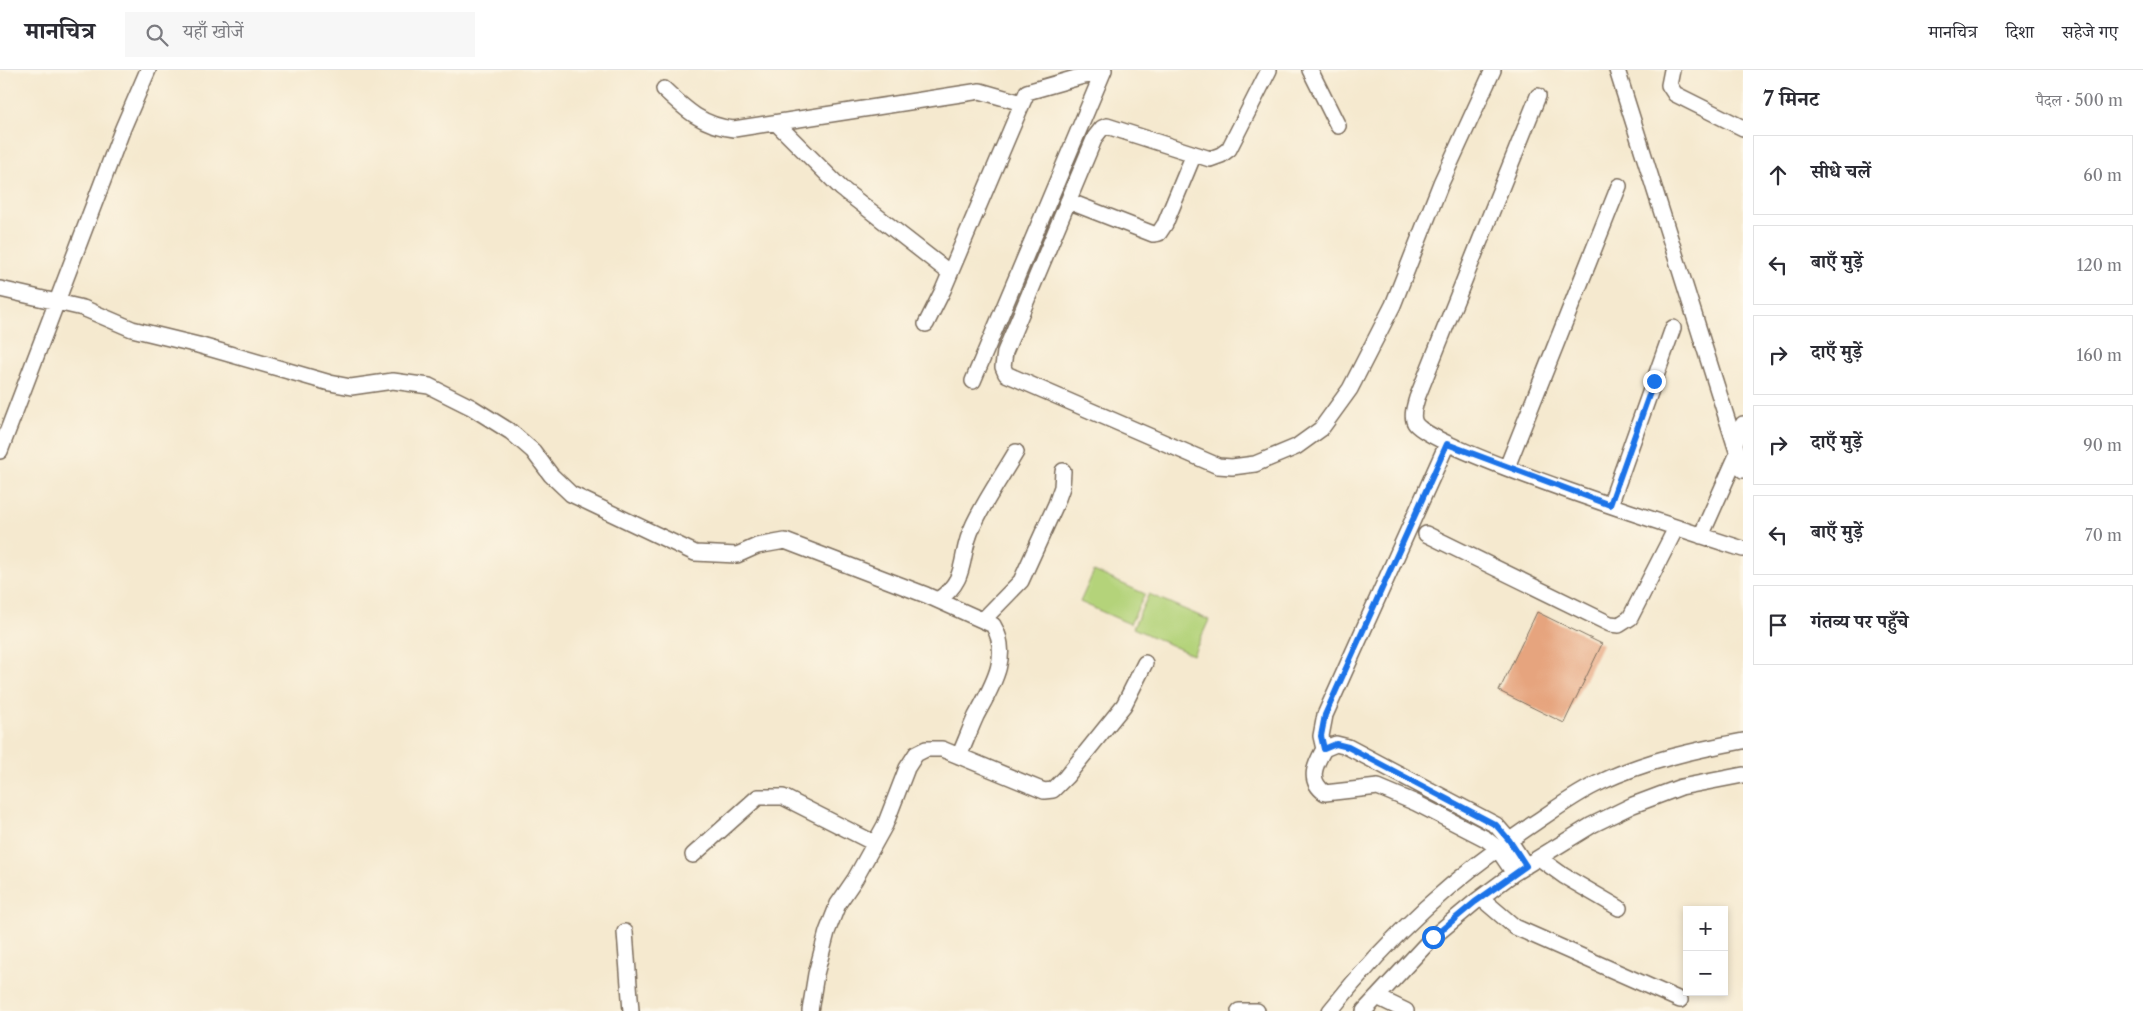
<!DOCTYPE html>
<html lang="hi">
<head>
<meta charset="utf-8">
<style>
  :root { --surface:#fff; --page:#f7f7f7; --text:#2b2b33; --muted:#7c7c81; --line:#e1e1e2 }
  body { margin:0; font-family:"Libre Caslon Text","Noto Serif Devanagari",serif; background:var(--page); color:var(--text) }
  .controls { position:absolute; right:15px; bottom:15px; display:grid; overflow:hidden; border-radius:0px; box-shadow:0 2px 8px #0003 }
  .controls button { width:45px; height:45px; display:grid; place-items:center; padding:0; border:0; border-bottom:1px solid var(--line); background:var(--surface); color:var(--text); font:25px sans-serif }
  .stop { position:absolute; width:15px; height:15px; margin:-11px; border:4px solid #1a73e8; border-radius:50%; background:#fff }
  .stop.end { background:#1a73e8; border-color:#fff; box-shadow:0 1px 5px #0008 }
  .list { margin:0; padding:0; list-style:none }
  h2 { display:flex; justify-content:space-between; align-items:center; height:65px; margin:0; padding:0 20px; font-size:21px }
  h2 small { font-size:16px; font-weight:400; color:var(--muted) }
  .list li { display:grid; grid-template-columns:32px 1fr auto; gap:15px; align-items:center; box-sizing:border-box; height:80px; margin:0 10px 10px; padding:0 10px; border:1px solid var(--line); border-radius:0px }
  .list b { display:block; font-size:19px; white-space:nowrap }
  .list em { font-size:16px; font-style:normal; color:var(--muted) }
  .icon { flex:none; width:28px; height:28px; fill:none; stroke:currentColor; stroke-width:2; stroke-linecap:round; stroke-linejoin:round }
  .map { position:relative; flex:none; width:1743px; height:941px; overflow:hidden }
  header { display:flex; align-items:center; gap:30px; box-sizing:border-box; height:70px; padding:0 25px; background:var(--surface); border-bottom:1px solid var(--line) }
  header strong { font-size:24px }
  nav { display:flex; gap:28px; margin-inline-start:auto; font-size:18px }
  .search { width:350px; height:45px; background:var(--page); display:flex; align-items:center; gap:12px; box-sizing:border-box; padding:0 18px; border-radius:0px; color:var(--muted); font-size:19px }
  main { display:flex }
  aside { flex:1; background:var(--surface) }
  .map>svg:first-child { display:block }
</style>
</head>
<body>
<header>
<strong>मानचित्र</strong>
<div class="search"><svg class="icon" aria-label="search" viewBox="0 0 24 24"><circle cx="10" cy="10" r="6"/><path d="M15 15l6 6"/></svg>यहाँ खोजें</div>
<nav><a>मानचित्र</a><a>दिशा</a><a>सहेजे गए</a></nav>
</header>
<main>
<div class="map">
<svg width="1743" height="941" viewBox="0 0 1743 941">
  <rect width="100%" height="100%" fill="#fcf5e5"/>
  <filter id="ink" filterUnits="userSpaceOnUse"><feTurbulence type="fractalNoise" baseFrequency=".02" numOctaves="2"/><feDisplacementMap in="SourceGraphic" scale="10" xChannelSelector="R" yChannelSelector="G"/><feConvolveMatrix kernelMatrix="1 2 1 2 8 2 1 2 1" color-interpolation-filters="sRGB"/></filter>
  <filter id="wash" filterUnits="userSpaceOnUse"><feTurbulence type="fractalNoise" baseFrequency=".0096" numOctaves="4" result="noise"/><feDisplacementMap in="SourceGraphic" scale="20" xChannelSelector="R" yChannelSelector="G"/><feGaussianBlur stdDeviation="1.12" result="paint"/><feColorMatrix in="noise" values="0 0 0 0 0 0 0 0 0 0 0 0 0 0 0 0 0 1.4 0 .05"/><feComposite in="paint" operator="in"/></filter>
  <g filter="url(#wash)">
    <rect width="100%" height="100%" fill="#f5e9cf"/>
    <!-- green -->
    <path fill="#b4d37a" stroke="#787e4c" d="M1094 501 1145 524 1130 554 1080 532Z
      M1149 524 1209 550 1193 585 1133 558Z"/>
    <g id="blocks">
      <!-- building -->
      <path fill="#e6a47e" d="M1537 542 1602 574 1564 653 1499 621Z"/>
    </g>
  </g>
  <g filter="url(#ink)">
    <use href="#blocks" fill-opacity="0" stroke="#7c6d5c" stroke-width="1"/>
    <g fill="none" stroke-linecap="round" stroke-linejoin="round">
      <!-- minor casing -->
      <g stroke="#7c6d5c" stroke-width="18">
        <path id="minor" d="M1269 0 1229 79 1221 85 1210 89 1107 56 1102 58 1095 67 1005 282 1003 297 1006 304 1218 396 1232 397 1255 394 1296 377 1321 359 1350 319 1393 235 1441 113 1493 0
          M1310 0 1338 56
          M1617 0 1743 400
          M1672 0 1669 15 1675 24 1743 58
          M664 19C686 40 703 56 734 59L980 21 1022 33
          M1538 26 1417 328C1415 335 1411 346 1415 353 1429 379 1699 465 1743 479
          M776 53 841 118 950 203
          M1068 131 1153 164 1159 163 1165 154 1194 84
          M0 219 83 238 132 259 198 275 330 313 351 317 393 311 429 316 471 337 511 362 533 381 551 405 571 424 695 483 737 485 757 476 785 471 926 525 993 555C1012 586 991 618 976 646 970 659 965 673 959 686
          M926 254 943 220 1027 22 1083 6 1102 4
          M973 311 1104 0
          M1735 374 1743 354
          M0 381 123 58 148 0
          M1507 397 1619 116
          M1610 435 1673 258
          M1426 464 1610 554 1619 555 1630 548 1676 458
          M1701 466 1738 383
          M938 530C970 508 958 486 973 456 985 430 1002 406 1016 382
          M983 550 1021 511 1056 434 1062 417 1063 401
          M1324 679 1321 666 1325 645 1447 374
          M693 785 758 727H783L874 773
          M1539 788 1564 806 1619 838
          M1514 803 1497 778 1486 769 1416 733 1378 717 1325 723C1307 710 1315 695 1324 679L1336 674 1348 677 1496 755 1509 770 1526 796
          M1481 828 1515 857 1680 930
          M625 862 631 941
          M1377 927 1406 941
          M810 941 816 904 827 862 838 834 855 809 885 755 907 698 916 684 926 679H942L1044 721 1053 720 1066 707 1124 635 1145 593
          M1239 941H1257
          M1330 941C1392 863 1454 807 1536 752 1557 738 1578 722 1601 712 1645 691 1695 680 1743 671
          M1364 941 1433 867 1475 832 1514 803 1592 755 1633 735 1681 717 1743 705"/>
      </g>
      <!-- minor -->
      <use href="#minor" stroke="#fff" stroke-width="15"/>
    </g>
  </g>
  <g fill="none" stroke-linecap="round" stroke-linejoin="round" filter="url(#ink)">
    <!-- route -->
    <path stroke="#1a73e8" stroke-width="6" d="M1433 867 1475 832 1526 796 1509 770 1496 755 1348 677 1336 674 1324 679 1321 666 1325 645 1447 374 1610 435 1654 311"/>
  </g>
</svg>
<div class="controls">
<button>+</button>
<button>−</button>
</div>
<div class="stop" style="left:1433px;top:867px"></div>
<div class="stop end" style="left:1654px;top:311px"></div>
</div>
<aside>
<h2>7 मिनट<small>पैदल · 500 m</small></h2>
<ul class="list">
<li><svg class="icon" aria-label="ahead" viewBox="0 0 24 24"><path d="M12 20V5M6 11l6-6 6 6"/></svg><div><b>सीधे चलें</b></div><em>60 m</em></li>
<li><svg class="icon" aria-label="left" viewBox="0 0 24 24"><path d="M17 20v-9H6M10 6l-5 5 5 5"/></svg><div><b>बाएँ मुड़ें</b></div><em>120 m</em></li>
<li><svg class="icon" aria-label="right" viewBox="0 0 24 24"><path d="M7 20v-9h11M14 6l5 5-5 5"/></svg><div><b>दाएँ मुड़ें</b></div><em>160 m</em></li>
<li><svg class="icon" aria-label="right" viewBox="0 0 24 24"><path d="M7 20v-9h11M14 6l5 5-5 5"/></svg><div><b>दाएँ मुड़ें</b></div><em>90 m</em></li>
<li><svg class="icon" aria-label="left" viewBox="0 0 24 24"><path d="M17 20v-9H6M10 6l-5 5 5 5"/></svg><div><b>बाएँ मुड़ें</b></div><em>70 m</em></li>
<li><svg class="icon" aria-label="arrive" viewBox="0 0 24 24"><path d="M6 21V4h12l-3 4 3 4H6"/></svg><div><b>गंतव्य पर पहुँचे</b></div></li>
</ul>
</aside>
</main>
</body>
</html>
